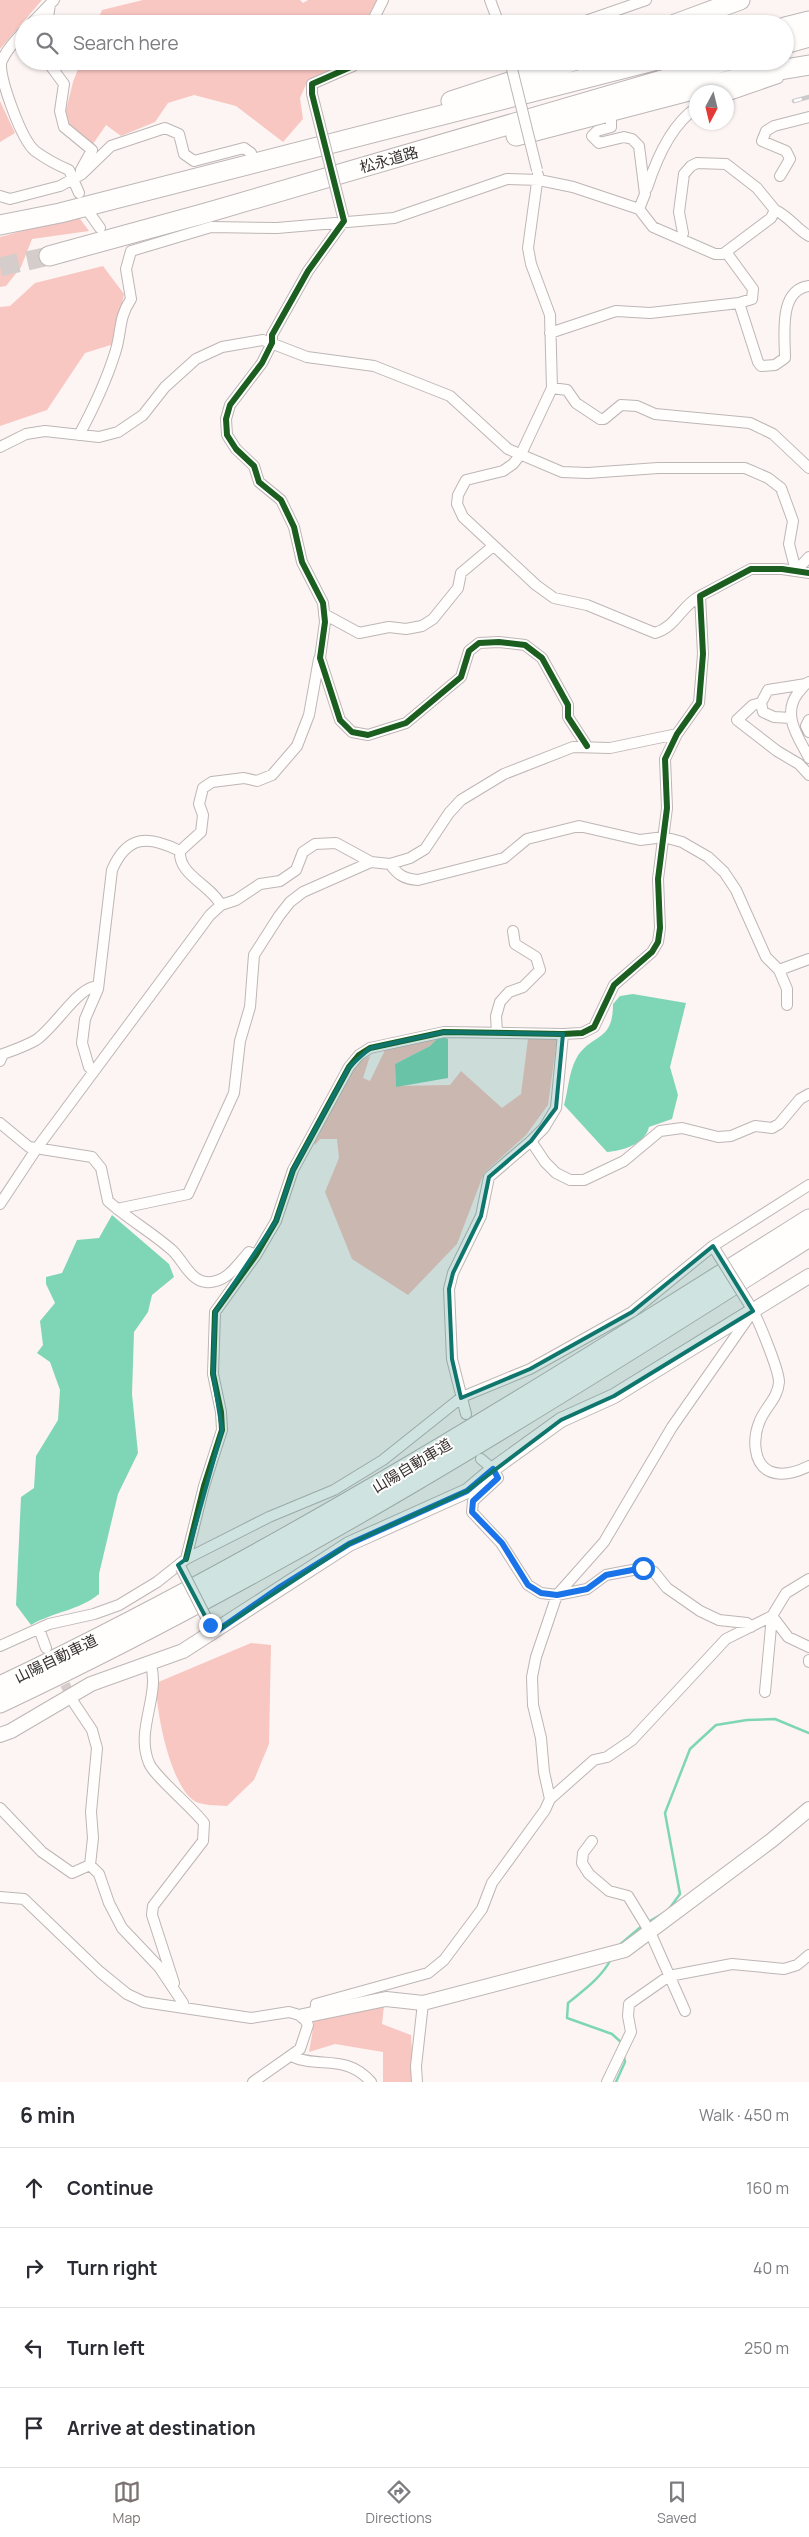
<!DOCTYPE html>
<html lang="en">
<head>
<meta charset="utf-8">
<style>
  :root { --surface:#fff; --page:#f2f2f3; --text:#2b2b33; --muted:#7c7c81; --line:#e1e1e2; --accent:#7c7473 }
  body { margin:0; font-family:Manrope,"Noto Sans JP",sans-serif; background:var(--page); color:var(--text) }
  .compass { position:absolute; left:689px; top:85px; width:45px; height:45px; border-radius:50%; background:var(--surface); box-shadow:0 1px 4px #0004; rotate:187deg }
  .stop { position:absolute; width:15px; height:15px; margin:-11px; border:4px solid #1a73e8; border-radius:50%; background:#fff }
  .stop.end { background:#1a73e8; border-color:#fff; box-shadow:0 1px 5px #0008 }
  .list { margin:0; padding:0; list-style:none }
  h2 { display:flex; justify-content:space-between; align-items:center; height:65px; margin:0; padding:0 20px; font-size:21px }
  h2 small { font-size:16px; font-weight:400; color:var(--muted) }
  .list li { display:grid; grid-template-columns:32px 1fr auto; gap:15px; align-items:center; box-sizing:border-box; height:80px; padding:0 20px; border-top:1px solid var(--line) }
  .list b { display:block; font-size:19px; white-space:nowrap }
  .list em { font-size:16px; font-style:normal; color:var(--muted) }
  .icon { flex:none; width:28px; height:28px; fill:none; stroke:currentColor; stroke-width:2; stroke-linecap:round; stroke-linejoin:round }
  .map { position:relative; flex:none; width:809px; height:2082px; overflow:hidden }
  .search { position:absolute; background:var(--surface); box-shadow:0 1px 4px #0004; left:15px; right:15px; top:15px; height:55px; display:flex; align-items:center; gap:12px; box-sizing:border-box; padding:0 18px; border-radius:28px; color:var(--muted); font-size:19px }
  .sheet { height:385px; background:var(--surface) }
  nav { display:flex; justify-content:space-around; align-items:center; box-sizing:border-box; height:70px; border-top:1px solid var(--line); background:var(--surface); font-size:14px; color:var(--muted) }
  nav a { display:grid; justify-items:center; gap:2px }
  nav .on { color:var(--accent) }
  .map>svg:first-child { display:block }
</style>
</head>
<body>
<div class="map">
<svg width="809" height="2082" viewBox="0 0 809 2082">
  <rect width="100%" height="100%" fill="#fcf5f4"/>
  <!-- forest -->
  <path fill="#f9c7c1" d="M0 0H42L0 49Z
    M143 0H300L303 3 308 0H377L367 18 352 24H96L102 10Z
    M81 61H348L308 80 300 98 303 119 283 142 236 106 194 95 168 103 155 122 121 136 106 125 93 144 70 129 64 118 73 82Z
    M0 101 15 133 0 142Z
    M78 216 89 231 32 239 21 267 6 286 0 287V237Z
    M103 266 124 294 114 344 85 353 47 410 0 426V307L10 306 35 283Z
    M440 1036 430 1046 395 1064 396 1086 450 1085 461 1071 502 1108 521 1094 528 1039H557L548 1105 526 1135 484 1173 457 1244 408 1295 352 1259 325 1192 339 1158 337 1139H320L315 1145 314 1143C325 1121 347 1063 370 1056L363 1078 370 1081 386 1048Z
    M251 1643 271 1645 269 1744 254 1780 227 1806C218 1805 200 1806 193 1800 170 1783 156 1712 156 1683Z
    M384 2006 382 2024 411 2035 414 2082H383V2052L335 2044 309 2052 315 2017Z"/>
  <!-- water -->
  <path fill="#7fd6b6" d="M633 994 686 1003 670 1067 678 1095 672 1119 649 1127C645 1144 622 1151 607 1152L564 1105C568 1091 569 1072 576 1059 591 1032 613 1044 613 1004L620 996Z
    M440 1036 448 1039V1078L396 1087 395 1064 430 1046Z
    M112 1215 169 1264 174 1277 152 1295 148 1312 134 1332 132 1394 138 1453 118 1494 99 1574V1594C78 1611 55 1611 31 1625L16 1605 21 1497 34 1488 36 1456 58 1420 60 1390 50 1362 37 1353 43 1345 40 1321 55 1303 46 1284V1277L62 1273 77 1240 99 1238Z"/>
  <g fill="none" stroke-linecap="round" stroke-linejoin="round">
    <!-- stream -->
    <path stroke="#7fd6b6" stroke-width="2.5" d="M669 1909 680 1894 665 1813 690 1749 716 1725 747 1720 775 1719 809 1733
      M648 1922 662 1914
      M617 1947 643 1925
      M611 1959C602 1977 584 1990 568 2003L567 2018 612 2034 622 2043
      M616 2082 625 2062 624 2056"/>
    <!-- street-tunnel -->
    <path stroke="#d5cdcc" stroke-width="10" stroke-dasharray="10 5" stroke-linecap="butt" d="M58 1671 73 1700"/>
    <!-- highway-tunnel -->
    <path stroke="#d5cdcc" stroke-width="19" stroke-dasharray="19 9" stroke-linecap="butt" d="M0 267 49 256"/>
    <!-- street casing -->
    <g stroke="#bdb6b5" stroke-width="12">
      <path id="street" d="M490 0 499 24
        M31 24 54 0
        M47 24 50 4
        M371 24 383 0
        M577 24 646 0
        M24 31C16 40 5 51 1 63 0 80 21 139 35 151 46 159 57 165 69 170L79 193
        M47 61 64 84 60 111 64 127 92 150 81 170
        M312 94V84L353 66 358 61
        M726 96 778 78V76
        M611 118V127L597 131 592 136 599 143 624 137 632 139 639 146 645 194 639 209
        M538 175 528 248 531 264 550 315 552 388 521 454 513 464 503 471 466 480 458 495 457 504 463 517 536 585 554 598 587 605 655 633C676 627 681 606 700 596
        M780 176 790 159 786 151 762 141 766 131 774 126 809 117
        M647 188C656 160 671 125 696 108
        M0 196 10 199 60 186 82 174 111 146 165 128 179 134 184 154 194 161 244 148 251 153 254 162
        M775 210C790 217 795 228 809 236
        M88 211 100 228
        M343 218 344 221 308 271 272 335V343L262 363 230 405 226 419 227 435 236 449 254 466 259 482 281 500 294 527 302 562 323 603 325 622 320 658 340 720 352 732 368 735 406 723 461 677 469 651 479 643 499 642 525 645 542 658 568 705V717L587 746
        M739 303 758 362 761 366 775 365 785 358C785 336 778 290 809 286
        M550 333 616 311 650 313 739 303 752 299 753 289 726 252
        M552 388 567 390 576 403 600 419H604L621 405 637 406 655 414 750 423 773 434 809 468
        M79 435C93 409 106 382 115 353 122 332 118 318 131 299L126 269 131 251 211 227 277 228 394 218 507 179 539 180 573 187 639 209 653 227 715 254H723L771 218 775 210 757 188 726 164 697 163 691 166 684 174 679 212 683 233 681 239
        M0 447 26 434 45 431 99 437 118 432 143 415 165 387 196 359 222 347 263 340 307 357 374 366 450 396 508 449 562 472 588 473 658 468H745L768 478 781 488 793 521 789 544 796 571
        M796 571 809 557
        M324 614 359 633 389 627 406 629 422 626 433 619 458 588 461 573 492 547
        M809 682C804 684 802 689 798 693 781 715 799 738 809 758
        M761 703 753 705 737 720 777 751 799 764 809 775
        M791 718 774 717 763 712 761 703 768 690 806 684
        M809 720 806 726 809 732
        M180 851 201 832 203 815 199 804 203 788 212 782 244 778 257 781 272 775 297 746 309 715 319 659
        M390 864C398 875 404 879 418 880L504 858 527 839 579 826 640 840 664 837 682 842 708 857 724 872 736 890 766 957 779 970
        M787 1005V989L779 970 809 959
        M497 1032 496 1016 500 1002 509 992 523 987 540 970 536 957 515 944 513 931
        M0 1061 3 1054C14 1050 26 1046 36 1040 53 1029 76 991 93 987L98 989
        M94 1071 89 1067 82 1043 85 1019 98 989 112 870C127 835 148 835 180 851 178 875 211 885 221 905
        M0 1123 29 1147 92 1157 101 1168 108 1201C128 1219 153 1233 173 1251 183 1261 191 1281 206 1282 226 1284 237 1265 249 1252L256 1255
        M531 1141 545 1162 556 1173 570 1180H584L624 1161 660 1131 682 1128 718 1137 731 1136 755 1126 772 1128 779 1124 800 1099 809 1094
        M0 1204 37 1148 210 915 221 905 236 900 260 884 280 881 296 870 303 852 315 844 336 843 371 862 390 864 410 858 425 849 449 813 461 800 504 774 573 747 610 748 677 734
        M117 1209 188 1194 234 1093 240 1041 250 1007 254 955 279 916 290 902 303 892 371 862
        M751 1307C758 1319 779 1370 779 1382 778 1399 764 1408 759 1423 753 1438 753 1463 769 1471 782 1477 797 1472 809 1466
        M466 1414 452 1359 449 1289 453 1273 481 1216 489 1177 531 1141 544 1128 556 1108 563 1034
        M481 1459 493 1469 498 1478 473 1501 472 1512 501 1543 528 1585 541 1593 557 1595 587 1589 606 1575 643 1568 654 1572 667 1588 700 1611 719 1620 747 1623 751 1627
        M186 1559 204 1486 222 1430 221 1412 213 1374 215 1312 256 1255 276 1221 293 1170 349 1067 359 1055 370 1048 444 1032 563 1034 582 1033 594 1027 614 985 652 952 658 942 660 928 658 879 667 808 665 759 677 734 699 703 703 654 700 596 751 569H782L809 573
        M39 1629 46 1648
        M0 1646 49 1624 94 1614 119 1605 157 1582 186 1559 269 1517 334 1490 383 1460 462 1397 530 1369 632 1312 713 1246 809 1185
        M809 1660V1662
        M151 1665C160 1697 135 1730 149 1763 154 1776 193 1808 204 1823L203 1841 153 1906 152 1915 174 1983 172 1986
        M765 1692 772 1616 788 1637 809 1647
        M74 1703 92 1730 97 1748 91 1812 93 1838 90 1865 99 1874 109 1903 122 1928 159 1967 183 2003V2008
        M550 1799 594 1760 607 1757 632 1740 726 1639 772 1616 786 1593 809 1579
        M0 1808 42 1852 72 1873 90 1865
        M592 1841 583 1853 582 1863 589 1874 609 1891 628 1896 650 1932 685 2011
        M0 1897 24 1899 100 1972 127 1994 144 2002 251 2018 289 2012 303 2016 308 2025 300 2049 253 2082
        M315 2014 316 2004 428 1973 444 1960 482 1909 492 1883 545 1810 550 1799 544 1772 541 1738 533 1705 532 1677 536 1657 557 1595 604 1542 672 1427 751 1314
        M291 2056C318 2069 346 2053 371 2082
        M417 2082 416 2066 423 2003
        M607 2082 631 2032 628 2016 629 2004 669 1976 732 1964 784 1969 797 1965 809 1955"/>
    </g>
    <!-- secondary casing -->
    <g stroke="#bdb6b5" stroke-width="16">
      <path id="secondary" d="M0 1735 11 1731 91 1684 183 1651 349 1544 467 1491 493 1469 561 1420 614 1396 809 1276
        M303 2016 386 1999 423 2003 625 1950 772 1840 809 1809"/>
    </g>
    <!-- highway casing -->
    <g stroke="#bdb6b5" stroke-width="21">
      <path id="highway" d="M675 24 740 0
        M785 27 809 21
        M785 44 809 37
        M451 101 574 61
        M516 136 750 75 809 65
        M0 225 60 213 653 61
        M49 256 206 213 727 61
        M0 1686C282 1552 545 1386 809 1219
        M0 1703C282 1570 546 1405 809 1237"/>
    </g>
    <!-- street -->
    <use href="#street" stroke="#fffefd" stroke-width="10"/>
    <!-- secondary -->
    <use href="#secondary" stroke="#fffefd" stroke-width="14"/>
    <!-- highway -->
    <use href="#highway" stroke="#fffefd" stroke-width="19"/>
    <!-- rail casing -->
    <g stroke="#cccaca" stroke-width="4.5">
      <path id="rail" d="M794 101 809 97"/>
    </g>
    <!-- rail -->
    <use href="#rail" stroke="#fff" stroke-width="2.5" stroke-dasharray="8" stroke-linecap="butt"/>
    <!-- street-bridge casing -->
    <g stroke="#bdb6b5" stroke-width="12" stroke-linecap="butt">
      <path id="street-bridge" d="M510 61 537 170
        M312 94 343 217
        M716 1251 749 1304
        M181 1568 210 1625"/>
    </g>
    <!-- street-bridge -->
    <use href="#street-bridge" stroke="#fffefd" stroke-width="10"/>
    <!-- cycleway casing -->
    <g stroke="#fff" stroke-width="9">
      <path id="cycleway" d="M358 61 353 66 312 84V94L344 221 308 271 272 335V343L262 363 230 405 226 419 227 435 236 449 254 466 259 482 281 500 294 527 302 562 323 603 325 622 320 658 340 720 352 732 368 735 406 723 461 677 469 651 479 643 499 642 525 645 542 658 568 705V717L587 746
        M186 1559 204 1486 222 1430 221 1412 213 1374 215 1312 256 1255 276 1221 293 1170 349 1067 359 1055 370 1048 444 1032 563 1034 582 1033 594 1027 614 985 652 952 658 942 660 928 658 879 667 808 665 759 677 734 699 703 703 654 700 596 751 569H782L809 573"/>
    </g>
    <!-- cycleway -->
    <use href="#cycleway" stroke="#1b5e20" stroke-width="6"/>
  </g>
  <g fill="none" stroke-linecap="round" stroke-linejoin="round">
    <!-- route -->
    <path stroke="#1a73e8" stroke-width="6" d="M210 1625 214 1633 280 1587 349 1544 467 1491 493 1469 498 1478 473 1501 472 1512 502 1543 528 1585 541 1593 557 1595 587 1589 606 1575 643 1568"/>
  </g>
  <!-- marked area -->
  <path fill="#0f766e" fill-opacity="0.2" stroke="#0f766e" stroke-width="4" stroke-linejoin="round" d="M444 1032 563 1034 556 1108 531 1141 489 1177 481 1216 453 1273 449 1289 452 1359 461 1398 530 1369 632 1312 713 1246 753 1311 614 1396 561 1420 467 1491 349 1544 214 1633 178 1565 186 1559 222 1430 213 1374 215 1312 276 1221 293 1170 349 1067 370 1048Z"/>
  <g text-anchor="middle" stroke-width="4" stroke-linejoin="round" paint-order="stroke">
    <!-- street labels -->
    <g font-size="15" fill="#372f2e" stroke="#fff">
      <text transform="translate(389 160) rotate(-16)" y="5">松永道路</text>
      <text transform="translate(412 1466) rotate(-31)" y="5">山陽自動車道</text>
      <text transform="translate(56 1659) rotate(-26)" y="5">山陽自動車道</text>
    </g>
  </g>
</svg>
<svg class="compass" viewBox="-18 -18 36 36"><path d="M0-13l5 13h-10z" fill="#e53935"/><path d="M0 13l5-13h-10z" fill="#7c7c81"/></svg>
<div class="stop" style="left:643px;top:1568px"></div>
<div class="stop end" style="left:210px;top:1625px"></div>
<div class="search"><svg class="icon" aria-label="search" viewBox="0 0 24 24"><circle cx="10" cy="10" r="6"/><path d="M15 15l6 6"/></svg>Search here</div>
</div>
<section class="sheet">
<h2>6 min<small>Walk · 450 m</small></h2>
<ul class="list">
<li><svg class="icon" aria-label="ahead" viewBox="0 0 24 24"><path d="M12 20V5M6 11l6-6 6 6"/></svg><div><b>Continue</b></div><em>160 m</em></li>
<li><svg class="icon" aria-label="right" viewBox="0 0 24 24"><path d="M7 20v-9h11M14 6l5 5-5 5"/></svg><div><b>Turn right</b></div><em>40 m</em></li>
<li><svg class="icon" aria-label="left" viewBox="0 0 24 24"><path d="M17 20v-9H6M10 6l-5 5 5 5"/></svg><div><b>Turn left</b></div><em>250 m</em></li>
<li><svg class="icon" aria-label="arrive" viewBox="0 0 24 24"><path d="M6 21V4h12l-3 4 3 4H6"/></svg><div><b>Arrive at destination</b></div></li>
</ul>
</section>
<nav>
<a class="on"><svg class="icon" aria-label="map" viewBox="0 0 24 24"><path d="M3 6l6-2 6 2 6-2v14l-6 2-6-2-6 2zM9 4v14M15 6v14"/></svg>Map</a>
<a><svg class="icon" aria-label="directions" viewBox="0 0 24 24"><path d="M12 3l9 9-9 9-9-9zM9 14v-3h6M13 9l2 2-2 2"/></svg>Directions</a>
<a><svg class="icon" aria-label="saved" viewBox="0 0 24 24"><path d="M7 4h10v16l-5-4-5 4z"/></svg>Saved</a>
</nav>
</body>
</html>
